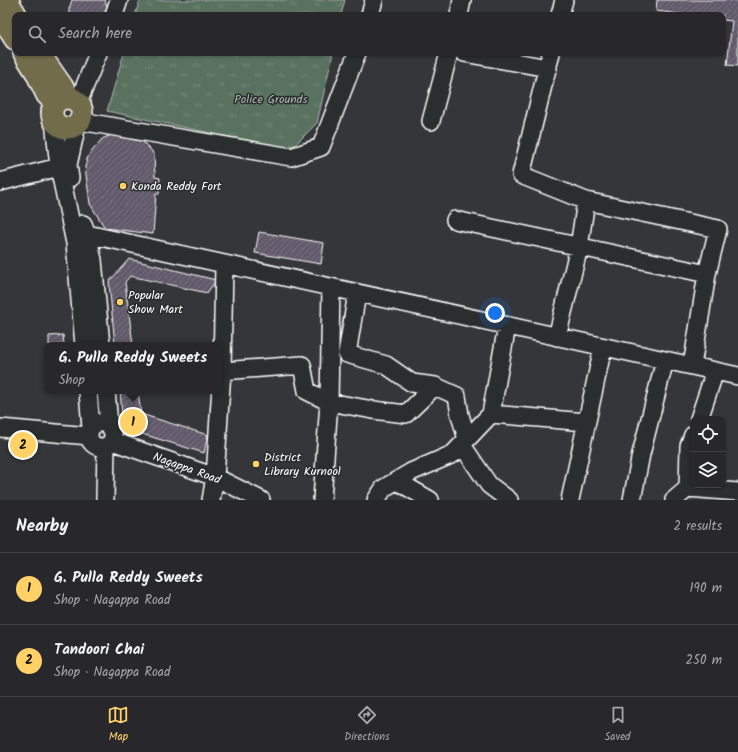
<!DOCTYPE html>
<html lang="en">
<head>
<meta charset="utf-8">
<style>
  :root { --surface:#28282c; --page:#303034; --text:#f1f3f6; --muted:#a5a6a9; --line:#444448; --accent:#ffd166 }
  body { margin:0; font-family:Kalam,sans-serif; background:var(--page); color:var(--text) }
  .controls { position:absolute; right:12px; bottom:12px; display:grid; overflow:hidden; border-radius:8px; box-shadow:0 1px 3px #0004 }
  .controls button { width:36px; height:36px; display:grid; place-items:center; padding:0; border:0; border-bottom:1px solid var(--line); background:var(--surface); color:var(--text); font:20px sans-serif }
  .you { position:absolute; left:495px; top:313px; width:14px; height:14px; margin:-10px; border:3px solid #fff; border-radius:50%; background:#1a73e8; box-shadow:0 0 0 6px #1a73e833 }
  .badge { display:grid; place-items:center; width:26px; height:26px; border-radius:50%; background:var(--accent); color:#111; font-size:13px; font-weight:700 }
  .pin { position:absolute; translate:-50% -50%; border:2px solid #fff; box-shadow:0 1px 4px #0006 }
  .popup { position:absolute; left:44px; top:342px; width:178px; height:52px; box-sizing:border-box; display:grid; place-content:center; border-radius:8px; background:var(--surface); filter:drop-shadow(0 1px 3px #0005); font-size:13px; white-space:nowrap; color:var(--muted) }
  .popup b { font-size:15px; color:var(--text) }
  .popup::after { content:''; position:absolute; left:50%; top:100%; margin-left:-8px; border:8px solid transparent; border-top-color:var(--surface) }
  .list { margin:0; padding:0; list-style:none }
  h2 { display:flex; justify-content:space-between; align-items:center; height:52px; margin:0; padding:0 16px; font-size:17px }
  h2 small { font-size:13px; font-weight:400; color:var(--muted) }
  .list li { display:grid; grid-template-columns:26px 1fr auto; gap:12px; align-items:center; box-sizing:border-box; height:72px; padding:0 16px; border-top:1px solid var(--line) }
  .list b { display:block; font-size:15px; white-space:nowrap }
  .list p { margin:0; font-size:13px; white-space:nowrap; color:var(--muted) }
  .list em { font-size:13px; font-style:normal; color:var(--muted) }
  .icon { flex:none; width:22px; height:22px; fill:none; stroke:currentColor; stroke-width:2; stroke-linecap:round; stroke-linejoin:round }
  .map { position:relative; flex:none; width:738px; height:500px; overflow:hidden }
  .search { position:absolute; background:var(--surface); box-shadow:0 1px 3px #0004; left:12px; right:12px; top:12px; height:44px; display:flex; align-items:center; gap:10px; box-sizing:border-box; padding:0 14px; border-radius:8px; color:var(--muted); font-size:15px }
  .sheet { height:196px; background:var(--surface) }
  nav { display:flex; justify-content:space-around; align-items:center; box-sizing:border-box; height:56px; border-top:1px solid var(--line); background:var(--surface); font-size:11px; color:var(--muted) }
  nav a { display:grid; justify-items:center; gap:2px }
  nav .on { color:var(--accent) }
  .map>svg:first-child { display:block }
</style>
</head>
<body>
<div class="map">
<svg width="738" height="500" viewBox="0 0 738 500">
  <defs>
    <pattern id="park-tufts" width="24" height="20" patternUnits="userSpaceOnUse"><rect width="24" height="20" fill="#59725f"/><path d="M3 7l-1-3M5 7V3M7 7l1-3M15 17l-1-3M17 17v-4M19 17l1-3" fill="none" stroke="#728777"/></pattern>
    <pattern id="building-hatch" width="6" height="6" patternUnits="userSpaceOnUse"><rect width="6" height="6" fill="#625a6b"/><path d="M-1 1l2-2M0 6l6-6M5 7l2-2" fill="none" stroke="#7a7381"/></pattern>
  </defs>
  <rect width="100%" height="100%" fill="#35363a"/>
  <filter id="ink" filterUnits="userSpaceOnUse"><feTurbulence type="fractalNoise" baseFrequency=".025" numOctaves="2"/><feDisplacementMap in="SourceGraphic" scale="8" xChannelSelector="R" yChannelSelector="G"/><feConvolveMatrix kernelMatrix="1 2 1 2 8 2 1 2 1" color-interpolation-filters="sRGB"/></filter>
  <g filter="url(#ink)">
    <!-- park -->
    <path fill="url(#park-tufts)" stroke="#acb8af" d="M140 0H345L341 15H135Z
      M124 53H333L317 123 295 145 282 148 107 111Z"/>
    <!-- building -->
    <path fill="url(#building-hatch)" stroke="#fff" d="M72 0H105L108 10 107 15H69V9Z
      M657 0H738V66L727 65 732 21 723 20V15H687L656 11Z
      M113 134 143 142 151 150 154 155 155 177 160 178 159 194H156L153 234 105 228 90 204 85 167 88 156 102 139Z
      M259 232 324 243 321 264 255 253Z
      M129 259 216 280 207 293 130 276 125 282 133 345H115L109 282Z
      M63 335 64 345H49V336Z
      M120 391H138L141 414 208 435 204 453 129 430 123 424Z"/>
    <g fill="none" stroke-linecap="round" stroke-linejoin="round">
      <!-- minor casing -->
      <g stroke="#fff" stroke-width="20">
        <path id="minor" d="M114 15 119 0
          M370 15 374 0
          M459 15 462 0
          M560 15 564 0
          M464 53 548 68
          M551 53 521 175 586 201 718 229 707 274 692 366
          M78 103 98 53
          M54 121 59 167 75 243 84 345
          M80 121 291 157 321 147 357 53
          M431 121 449 53
          M70 178 68 165 77 125
          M0 182 59 167
          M455 220 707 274
          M83 224 87 234 93 260 101 345
          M73 234H87L738 376
          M224 264 222 371 302 365 307 391 329 402 373 410 406 414 435 386
          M357 293 347 354 386 365 412 383 435 386 457 396 460 415 467 439
          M557 337 579 247 586 201
          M88 391 91 428
          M106 391 109 425
          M491 414 507 326
          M699 419 715 371
          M89 435a12 12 0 1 1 24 0a12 12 0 1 1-24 0Z
          M0 428 89 436
          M693 435 689 446 688 488 738 492
          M112 441 215 477 261 500
          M462 445 489 485 509 500
          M397 481 430 500
          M105 500 106 446
          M211 500 215 477 222 371
          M322 500 329 402 331 287
          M376 500 384 488 411 472 453 454 491 414 586 422
          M570 500 603 347
          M632 500 641 454 665 360
          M674 500 688 488"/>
      </g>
      <!-- major casing -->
      <g stroke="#fff" stroke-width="24">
        <path id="major" d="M7 0 16 15
          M0 15 15 39
          M24 53 36 72 47 95 56 103
          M39 53 71 99
          M52 113a15 15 0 1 1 30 0a15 15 0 1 1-30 0Z"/>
      </g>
      <!-- minor -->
      <use href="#minor" stroke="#2a2d2e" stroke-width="17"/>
      <!-- major -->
      <use href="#major" stroke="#726c4b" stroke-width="21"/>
    </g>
  </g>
  <!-- markers -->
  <g fill="#ffd166" stroke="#2a2d2e" stroke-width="1.5">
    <circle cx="123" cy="186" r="4"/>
    <circle cx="120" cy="302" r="4"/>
    <circle cx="256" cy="464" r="4"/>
  </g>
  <g text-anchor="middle" stroke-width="3" stroke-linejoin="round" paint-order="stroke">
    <!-- park labels -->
    <g font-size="12" fill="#acb8af" stroke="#2a2d2e">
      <text x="271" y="103">Police Grounds</text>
    </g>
    <!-- poi labels -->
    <g font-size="12" fill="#fff" stroke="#2a2d2e" text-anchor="start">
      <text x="131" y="190">Konda Reddy Fort</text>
      <text x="128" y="299">Popular<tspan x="128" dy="14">Show Mart</tspan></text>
      <text x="264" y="461">District<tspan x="264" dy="14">Library Kurnool</tspan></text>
    </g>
    <!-- street labels -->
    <g font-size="12" fill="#fff" stroke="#2a2d2e">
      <text transform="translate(187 468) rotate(20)" y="4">Nagappa Road</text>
    </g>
  </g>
</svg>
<div class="controls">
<button><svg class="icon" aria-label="locate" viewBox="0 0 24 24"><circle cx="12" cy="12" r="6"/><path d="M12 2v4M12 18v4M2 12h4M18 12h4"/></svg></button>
<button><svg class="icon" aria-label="layers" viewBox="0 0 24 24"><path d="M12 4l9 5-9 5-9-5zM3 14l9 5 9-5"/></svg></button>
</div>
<div class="you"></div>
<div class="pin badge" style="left:133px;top:422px">1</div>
<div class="popup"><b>G. Pulla Reddy Sweets</b>Shop</div>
<div class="pin badge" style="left:23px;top:445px">2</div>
<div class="search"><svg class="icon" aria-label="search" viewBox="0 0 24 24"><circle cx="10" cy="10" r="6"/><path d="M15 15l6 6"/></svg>Search here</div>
</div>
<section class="sheet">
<h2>Nearby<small>2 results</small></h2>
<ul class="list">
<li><span class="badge">1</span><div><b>G. Pulla Reddy Sweets</b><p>Shop · Nagappa Road</p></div><em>190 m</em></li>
<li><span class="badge">2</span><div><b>Tandoori Chai</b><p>Shop · Nagappa Road</p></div><em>250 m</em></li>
</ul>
</section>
<nav>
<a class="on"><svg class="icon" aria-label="map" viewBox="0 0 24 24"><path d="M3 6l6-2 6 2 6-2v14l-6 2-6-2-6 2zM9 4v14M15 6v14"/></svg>Map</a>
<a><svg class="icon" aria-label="directions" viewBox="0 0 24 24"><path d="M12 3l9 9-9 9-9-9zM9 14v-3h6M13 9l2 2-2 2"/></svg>Directions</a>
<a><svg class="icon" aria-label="saved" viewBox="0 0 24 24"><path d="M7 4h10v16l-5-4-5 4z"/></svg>Saved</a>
</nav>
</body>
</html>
